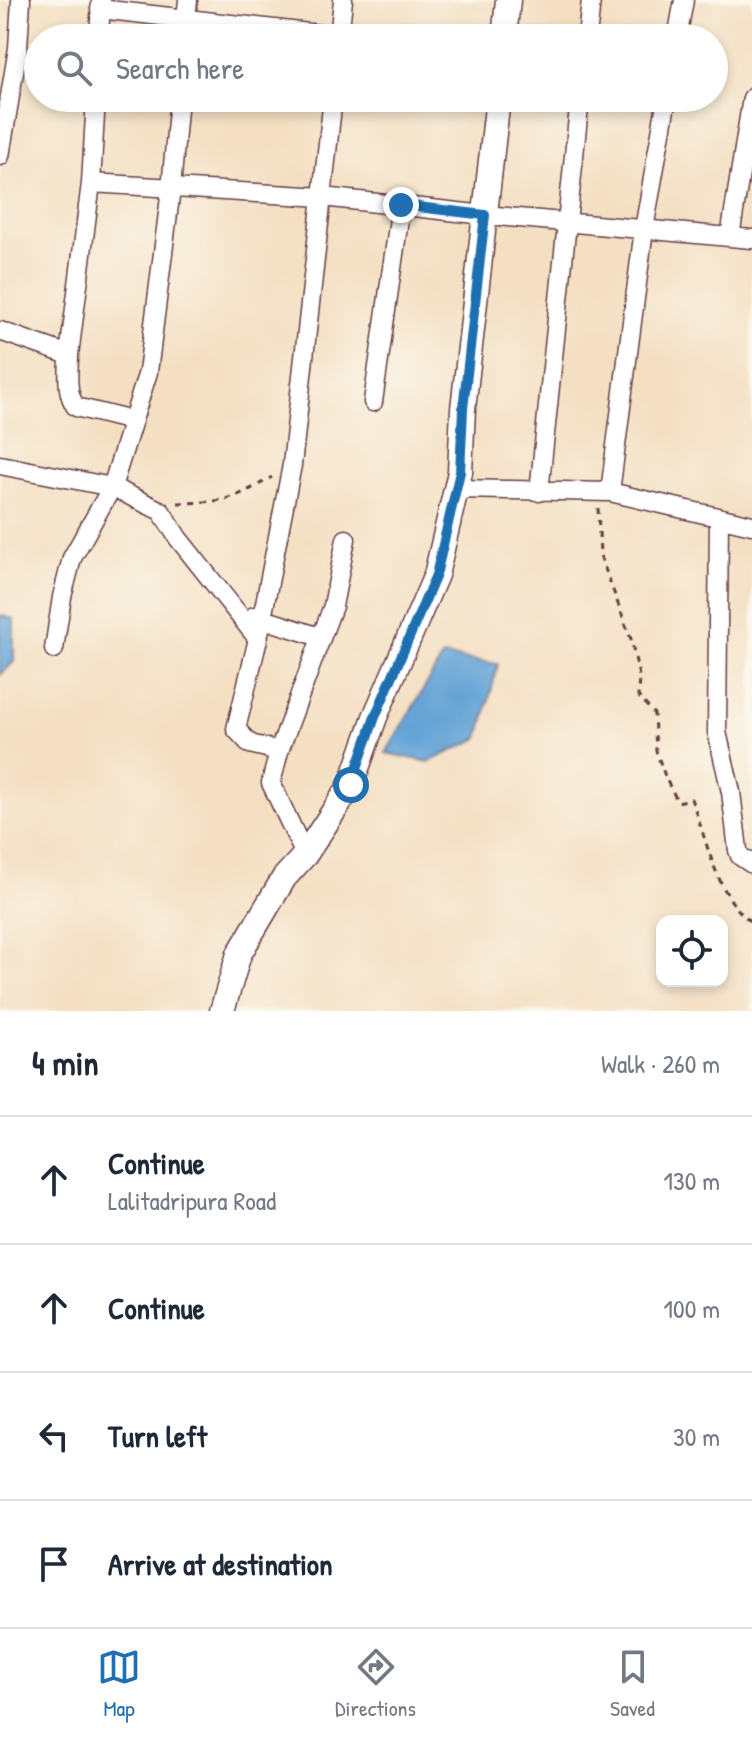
<!DOCTYPE html>
<html lang="en">
<head>
<meta charset="utf-8">
<style>
  :root { --surface:#fff; --page:#f6f6f7; --text:#1f2937; --muted:#747a83; --line:#e0e1e3; --accent:#1f6fb2 }
  body { margin:0; font-family:"Patrick Hand",sans-serif; background:var(--page); color:var(--text) }
  .controls { position:absolute; right:24px; bottom:24px; display:grid; overflow:hidden; border-radius:16px; box-shadow:0 4px 12px #0003 }
  .controls button { width:72px; height:72px; display:grid; place-items:center; padding:0; border:0; border-bottom:2px solid var(--line); background:var(--surface); color:var(--text); font:40px sans-serif }
  .stop { position:absolute; width:24px; height:24px; margin:-18px; border:6px solid #1f6fb2; border-radius:50%; background:#fff }
  .stop.end { background:#1f6fb2; border-color:#fff; box-shadow:0 2px 8px #0008 }
  .list { margin:0; padding:0; list-style:none }
  h2 { display:flex; justify-content:space-between; align-items:center; height:104px; margin:0; padding:0 32px; font-size:34px }
  h2 small { font-size:26px; font-weight:400; color:var(--muted) }
  .list li { display:grid; grid-template-columns:52px 1fr auto; gap:24px; align-items:center; box-sizing:border-box; height:128px; padding:0 32px; border-top:2px solid var(--line) }
  .list b { display:block; font-size:30px; white-space:nowrap }
  .list p { margin:0; font-size:26px; white-space:nowrap; color:var(--muted) }
  .list em { font-size:26px; font-style:normal; color:var(--muted) }
  .icon { flex:none; width:44px; height:44px; fill:none; stroke:currentColor; stroke-width:2; stroke-linecap:round; stroke-linejoin:round }
  .map { position:relative; flex:none; width:752px; height:1011px; overflow:hidden }
  .search { position:absolute; background:var(--surface); box-shadow:0 4px 12px #0003; left:24px; right:24px; top:24px; height:88px; display:flex; align-items:center; gap:20px; box-sizing:border-box; padding:0 28px; border-radius:44px; color:var(--muted); font-size:30px }
  .sheet { height:616px; background:var(--surface) }
  nav { display:flex; justify-content:space-around; align-items:center; box-sizing:border-box; height:112px; border-top:2px solid var(--line); background:var(--surface); font-size:22px; color:var(--muted) }
  nav a { display:grid; justify-items:center; gap:4px }
  nav .on { color:var(--accent) }
  .map>svg:first-child { display:block }
</style>
</head>
<body>
<div class="map">
<svg width="752" height="1011" viewBox="0 0 752 1011">
  <rect width="100%" height="100%" fill="#fbf7ec"/>
  <filter id="ink" filterUnits="userSpaceOnUse"><feTurbulence type="fractalNoise" baseFrequency=".0125" numOctaves="2"/><feDisplacementMap in="SourceGraphic" scale="16" xChannelSelector="R" yChannelSelector="G"/><feConvolveMatrix kernelMatrix="1 2 1 2 8 2 1 2 1" color-interpolation-filters="sRGB"/></filter>
  <filter id="wash" filterUnits="userSpaceOnUse"><feTurbulence type="fractalNoise" baseFrequency=".006" numOctaves="4" result="noise"/><feDisplacementMap in="SourceGraphic" scale="32" xChannelSelector="R" yChannelSelector="G"/><feGaussianBlur stdDeviation="1.8" result="paint"/><feColorMatrix in="noise" values="0 0 0 0 0 0 0 0 0 0 0 0 0 0 0 0 0 1.4 0 .05"/><feComposite in="paint" operator="in"/></filter>
  <g filter="url(#wash)">
    <rect width="100%" height="100%" fill="#f4dfc2"/>
    <!-- water -->
    <path fill="#62a2d5" stroke="#566080" stroke-width="2" d="M0 615 14 619V662L0 675Z
      M443 656 498 664 479 738 429 762 386 753Z"/>
  </g>
  <g filter="url(#ink)">
    <g fill="none" stroke-linecap="round" stroke-linejoin="round">
      <!-- street casing -->
      <g stroke="#643c42" stroke-width="21">
        <path id="street" d="M100 9 353 38
          M99 38 101 0
          M184 38 188 0
          M339 38 343 0
          M587 38 591 0
          M677 38 684 0
          M0 156 18 48 21 0
          M91 183 323 197 485 215 752 239
          M730 237 752 98
          M0 331 69 355C69 372 65 392 76 407L132 421
          M69 355 91 183 96 98
          M373 402 401 205
          M0 465 112 487 161 511 178 538 258 639 236 729 250 744 279 751
          M456 489 610 492 752 525
          M539 492 580 98
          M610 492 644 229 667 98
          M719 519 717 732 731 792 738 850 740 856 752 864
          M254 616 320 637
          M258 639 292 465 333 98
          M54 649 62 597 72 558 112 487 148 372 171 189 179 98
          M305 855 271 783 279 751 333 606 346 539"/>
      </g>
      <!-- secondary casing -->
      <g stroke="#643c42" stroke-width="27">
        <path id="secondary" d="M504 38 508 0
          M222 1011 239 954 284 878 305 855 351 785 375 717 436 575 460 472 463 409 498 98"/>
      </g>
      <!-- path -->
      <path stroke="#643c42" stroke-width="3" stroke-dasharray="6 6" stroke-linecap="butt" d="M178 503C224 502 233 500 272 477
        M598 508 600 555 631 639 639 676 638 696 654 714 656 751 666 779 678 802 691 799C707 838 716 898 752 922"/>
      <!-- street -->
      <use href="#street" stroke="#fff" stroke-width="18"/>
      <!-- secondary -->
      <use href="#secondary" stroke="#fff" stroke-width="24"/>
    </g>
  </g>
  <g fill="none" stroke-linecap="round" stroke-linejoin="round" filter="url(#ink)">
    <!-- route -->
    <path stroke="#1f6fb2" stroke-width="10" d="M351 785 375 717 436 575 460 472 463 409 485 215 401 205"/>
  </g>
</svg>
<div class="controls">
<button><svg class="icon" aria-label="locate" viewBox="0 0 24 24"><circle cx="12" cy="12" r="6"/><path d="M12 2v4M12 18v4M2 12h4M18 12h4"/></svg></button>
</div>
<div class="stop" style="left:351px;top:785px"></div>
<div class="stop end" style="left:401px;top:205px"></div>
<div class="search"><svg class="icon" aria-label="search" viewBox="0 0 24 24"><circle cx="10" cy="10" r="6"/><path d="M15 15l6 6"/></svg>Search here</div>
</div>
<section class="sheet">
<h2>4 min<small>Walk · 260 m</small></h2>
<ul class="list">
<li><svg class="icon" aria-label="ahead" viewBox="0 0 24 24"><path d="M12 20V5M6 11l6-6 6 6"/></svg><div><b>Continue</b><p>Lalitadripura Road</p></div><em>130 m</em></li>
<li><svg class="icon" aria-label="ahead" viewBox="0 0 24 24"><path d="M12 20V5M6 11l6-6 6 6"/></svg><div><b>Continue</b></div><em>100 m</em></li>
<li><svg class="icon" aria-label="left" viewBox="0 0 24 24"><path d="M17 20v-9H6M10 6l-5 5 5 5"/></svg><div><b>Turn left</b></div><em>30 m</em></li>
<li><svg class="icon" aria-label="arrive" viewBox="0 0 24 24"><path d="M6 21V4h12l-3 4 3 4H6"/></svg><div><b>Arrive at destination</b></div></li>
</ul>
</section>
<nav>
<a class="on"><svg class="icon" aria-label="map" viewBox="0 0 24 24"><path d="M3 6l6-2 6 2 6-2v14l-6 2-6-2-6 2zM9 4v14M15 6v14"/></svg>Map</a>
<a><svg class="icon" aria-label="directions" viewBox="0 0 24 24"><path d="M12 3l9 9-9 9-9-9zM9 14v-3h6M13 9l2 2-2 2"/></svg>Directions</a>
<a><svg class="icon" aria-label="saved" viewBox="0 0 24 24"><path d="M7 4h10v16l-5-4-5 4z"/></svg>Saved</a>
</nav>
</body>
</html>
